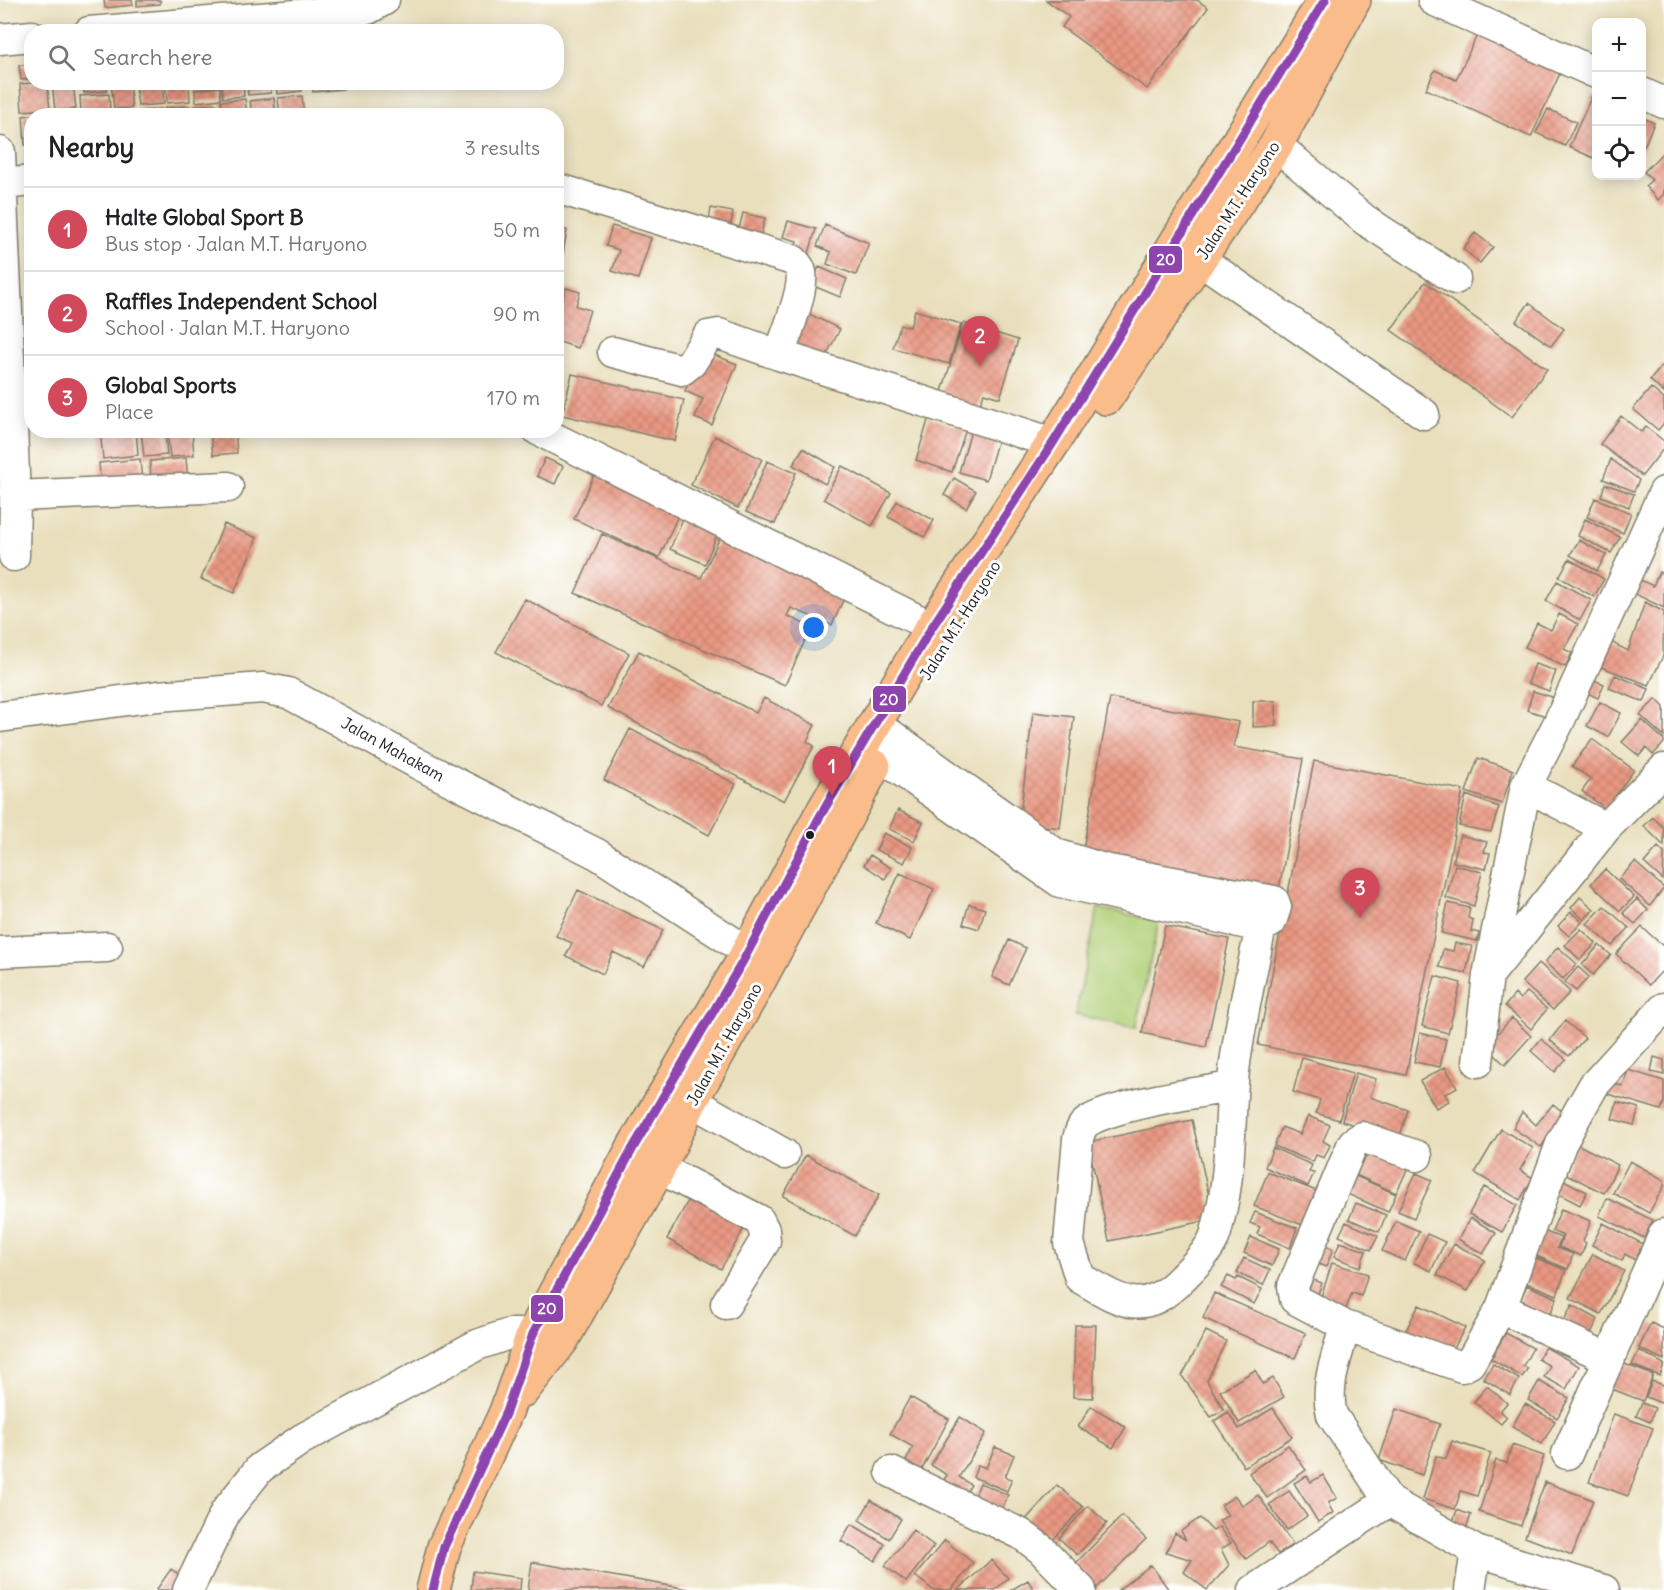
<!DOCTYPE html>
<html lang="en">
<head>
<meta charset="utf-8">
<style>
  :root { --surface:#fff; --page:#f6f6f6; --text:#202124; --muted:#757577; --line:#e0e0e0; --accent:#d1495b }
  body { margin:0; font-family:Delius,sans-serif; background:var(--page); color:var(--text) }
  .controls { position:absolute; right:18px; top:18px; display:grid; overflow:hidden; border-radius:12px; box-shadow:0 3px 15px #0003 }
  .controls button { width:54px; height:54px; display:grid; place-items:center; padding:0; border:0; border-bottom:2px solid var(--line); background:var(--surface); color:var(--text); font:30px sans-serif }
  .you { position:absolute; left:814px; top:628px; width:21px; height:21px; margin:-15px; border:4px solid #fff; border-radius:50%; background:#1a73e8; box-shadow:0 0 0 9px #1a73e833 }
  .badge { display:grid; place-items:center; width:39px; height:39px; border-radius:50%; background:var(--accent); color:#fff; font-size:20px; font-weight:700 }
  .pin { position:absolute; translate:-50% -50px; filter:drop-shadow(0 2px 3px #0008) }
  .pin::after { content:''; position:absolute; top:32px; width:21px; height:18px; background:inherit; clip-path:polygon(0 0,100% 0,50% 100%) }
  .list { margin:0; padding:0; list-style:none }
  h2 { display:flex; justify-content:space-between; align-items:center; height:78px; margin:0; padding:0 24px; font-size:26px }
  h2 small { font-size:20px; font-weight:400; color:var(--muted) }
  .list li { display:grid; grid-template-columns:39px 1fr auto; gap:18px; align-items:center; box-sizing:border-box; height:84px; padding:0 24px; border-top:2px solid var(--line) }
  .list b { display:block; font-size:22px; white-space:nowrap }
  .list p { margin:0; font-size:20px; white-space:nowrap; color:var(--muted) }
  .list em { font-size:20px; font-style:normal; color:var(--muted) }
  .icon { flex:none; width:33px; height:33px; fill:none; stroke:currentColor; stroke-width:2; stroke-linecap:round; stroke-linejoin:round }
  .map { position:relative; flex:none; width:1664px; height:1590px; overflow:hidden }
  .search { position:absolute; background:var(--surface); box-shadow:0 3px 15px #0003; left:24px; top:24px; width:540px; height:66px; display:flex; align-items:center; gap:15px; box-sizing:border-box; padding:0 21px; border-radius:24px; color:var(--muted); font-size:22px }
  .panel { position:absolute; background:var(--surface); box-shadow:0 3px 15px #0003; left:24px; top:108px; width:540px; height:330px; border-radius:24px }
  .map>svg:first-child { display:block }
</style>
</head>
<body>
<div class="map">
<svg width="1664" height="1590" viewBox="0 0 1664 1590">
  <defs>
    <pattern id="building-cross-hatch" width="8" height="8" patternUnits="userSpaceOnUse" patternTransform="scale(1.5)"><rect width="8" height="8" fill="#e99882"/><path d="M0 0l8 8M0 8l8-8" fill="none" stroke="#c78270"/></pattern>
  </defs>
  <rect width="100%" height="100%" fill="#fff"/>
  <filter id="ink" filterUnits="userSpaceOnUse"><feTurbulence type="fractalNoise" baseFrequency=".0167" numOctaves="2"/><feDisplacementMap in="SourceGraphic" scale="12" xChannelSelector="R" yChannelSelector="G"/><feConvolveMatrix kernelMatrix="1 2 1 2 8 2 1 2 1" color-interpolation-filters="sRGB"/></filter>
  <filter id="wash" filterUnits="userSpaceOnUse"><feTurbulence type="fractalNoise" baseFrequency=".008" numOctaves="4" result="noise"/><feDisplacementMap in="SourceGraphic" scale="24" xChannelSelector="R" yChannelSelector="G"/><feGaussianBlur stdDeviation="1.35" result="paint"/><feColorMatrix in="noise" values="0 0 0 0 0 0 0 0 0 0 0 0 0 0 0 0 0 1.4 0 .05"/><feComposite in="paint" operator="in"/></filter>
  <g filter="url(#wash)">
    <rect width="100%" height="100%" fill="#e9dfbc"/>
    <!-- pitch -->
    <path fill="#b0cf76" stroke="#667649" stroke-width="1.5" d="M1098 908 1159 921 1136 1028 1075 1015Z"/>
    <g id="blocks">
      <!-- building -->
      <path fill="url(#building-cross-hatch)" d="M104 0H132L133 5 105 8Z
        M137 0H160V4L137 6Z
        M1046 0H1197L1208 8 1147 89 1062 27 1069 17Z
        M1478 33 1561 71 1531 137 1426 89 1435 70 1456 80Z
        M19 65H32V79L21 80Z
        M47 82 50 109 22 111 20 84Z
        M52 82H73L76 109 55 111Z
        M82 82H106L107 91 84 93Z
        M111 82H129L132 108 114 109Z
        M135 82H162L164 104 138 106Z
        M193 82H218L219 85 193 87Z
        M222 82H243L244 96 223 98Z
        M247 82H270L271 93 248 95Z
        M276 82H302V91L277 94Z
        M312 82H342L343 89 313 92Z
        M189 83 190 101 167 103 165 85Z
        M220 87 221 99 196 102 195 90Z
        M109 94 110 109 81 112 80 96Z
        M1592 95 1596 97V159L1569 147Z
        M302 96 304 116H280L278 98Z
        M274 98 276 116H252L250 101Z
        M245 99 247 116H223L221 101Z
        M216 104 218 116H196L195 106Z
        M190 106 191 116H166L165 108Z
        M162 109V116H138V111Z
        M1548 109 1576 122 1565 146 1536 133Z
        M32 115V145H25L23 116Z
        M1642 117 1654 123 1642 151Z
        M1664 151V194L1658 200 1645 186 1652 180 1644 172Z
        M711 208 733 212 730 230 708 226Z
        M743 213 765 218 760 238 738 233Z
        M788 221 816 229 808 257 793 253 797 241 783 237Z
        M825 225 869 243 856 275 827 264 831 252 817 246Z
        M612 226 651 238 638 279 612 271 619 250 606 246Z
        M556 228 567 230 559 279H556Z
        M1475 233 1493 247 1480 263 1463 249Z
        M819 267 847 279 840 297 811 285Z
        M1425 282 1547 369 1512 417 1391 330Z
        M566 288 580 292 576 306 590 310 578 348 556 341V319Z
        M1529 303 1564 329 1551 346 1516 321Z
        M915 310 961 324 949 364 893 348 900 325 910 327Z
        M805 312 840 329 824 360 790 343Z
        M963 323 1018 340 1000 398 984 393 978 410 940 398Z
        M702 350 737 364 712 425 695 418 703 399 685 391Z
        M1664 364V393L1650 380Z
        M572 374 684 400 675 441 562 415Z
        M1651 388 1664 399V423L1658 430 1633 409Z
        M1621 416 1641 432 1646 427 1664 441V448L1642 476 1600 444Z
        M929 417 966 429 952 472 916 460Z
        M100 430H136L138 455 103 459Z
        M141 430H165L167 455 144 457Z
        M167 430H192L194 455 170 457Z
        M210 430H235L237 453 213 455Z
        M971 431 998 439 986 480 959 472Z
        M715 436 762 459 738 508 691 485Z
        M803 448 835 467 825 484 793 465Z
        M186 458 188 480 151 483 150 461Z
        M545 458 563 466 555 484 537 476Z
        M140 459 142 482 101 486 99 463Z
        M1611 459 1639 480 1634 491 1603 479Z
        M767 461 796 473 775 524 746 512Z
        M842 466 891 493 872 526 824 499Z
        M595 473 680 511 659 558 574 519Z
        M954 478 976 491 966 508 944 495Z
        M1605 484 1634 494 1629 507 1601 496Z
        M1595 498 1631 513 1623 533 1587 517Z
        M897 501 934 520 925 537 888 517Z
        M685 514 719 530 705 564 670 549Z
        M1585 519 1620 537 1611 553 1578 536Z
        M224 524 257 538 234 593 201 579Z
        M722 533 848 589 832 625 791 608 787 616 811 627 785 685 575 593 602 534 701 578Z
        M1579 540 1606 555 1597 571 1570 555Z
        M1569 559 1604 579 1594 597 1559 577Z
        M1659 572 1664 574V608L1633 593 1640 580 1653 586Z
        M1557 581 1591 600 1580 620 1546 601Z
        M525 599 629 653 601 706 496 652Z
        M1645 602 1664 612 1663 656 1649 685 1596 665 1607 640 1628 651Z
        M1559 614 1578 624 1564 649 1572 653 1565 667 1525 647 1537 623 1551 630Z
        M639 651 756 713 764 698 815 725 807 741 814 746 784 801 608 708Z
        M1535 664 1556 671 1549 691 1528 683Z
        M1615 675 1649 689 1644 702 1609 688Z
        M1591 679 1604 684 1598 698 1585 692Z
        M1533 691 1552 697 1546 716 1527 710Z
        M1110 698 1239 722 1234 747 1303 759 1279 890 1082 855Z
        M1656 699 1664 707V737L1640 715Z
        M1253 701H1276V726L1253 727Z
        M1600 702 1621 713 1608 737 1587 726Z
        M1033 712 1074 717 1060 828 1019 823Z
        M1642 720 1664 740V743L1653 755 1646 748 1639 756 1622 742Z
        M630 729 736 784 709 835 604 780Z
        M1592 739 1634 770 1606 809 1582 791 1591 779 1572 766Z
        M1478 758 1513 770 1502 804 1466 792Z
        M1314 761 1463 790 1406 1075 1258 1045Z
        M1466 795 1499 807 1491 832 1459 826Z
        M898 810 923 822 914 841 889 829Z
        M1653 817 1664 828V846L1644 826Z
        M884 833 912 847 904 863 876 850Z
        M1460 835 1487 842 1484 852 1490 853 1486 869 1453 862Z
        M1658 847 1664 853 1663 880 1644 863Z
        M870 855 891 868 885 879 864 865Z
        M1635 862 1664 888 1650 906 1619 879Z
        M1455 865 1482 872 1474 906 1446 898Z
        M1605 869 1634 897 1620 911 1591 884Z
        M900 873 934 889 910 940 876 923Z
        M578 890 663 930 644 967 613 952 603 974 566 956 572 943 556 936Z
        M1580 897 1594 909 1584 920 1571 908Z
        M1637 899 1648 910 1635 924 1623 913Z
        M1448 903 1470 908 1468 918 1473 920 1471 931 1479 933 1477 941 1441 933Z
        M969 904 985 909 979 929 963 924Z
        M1604 906 1629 928 1612 946 1587 924Z
        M1571 912 1582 922 1569 936 1558 926Z
        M1165 926 1229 939 1206 1047 1142 1033Z
        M1642 927 1664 947V969L1649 985 1616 954Z
        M1581 929 1596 943 1580 960 1565 945Z
        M1009 940 1026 948 1009 985 992 977Z
        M1455 943 1472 946 1466 973 1439 967 1443 949 1453 951Z
        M1599 945 1611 955 1593 975 1582 965Z
        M1558 947 1577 964 1563 979 1545 962Z
        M1539 963 1570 992 1553 1010 1522 982Z
        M1578 967 1589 977 1576 991 1565 982Z
        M1435 976 1461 983 1448 1033 1422 1026Z
        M1527 992 1547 1009 1531 1029 1505 1006 1515 994 1520 999Z
        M1512 1018 1531 1036 1505 1065 1486 1046Z
        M1565 1021 1585 1038 1569 1056 1550 1040Z
        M1420 1033 1446 1039 1440 1067 1414 1062Z
        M1541 1039 1566 1059 1555 1072 1531 1051Z
        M1654 1057 1664 1060V1075L1651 1072Z
        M1302 1058 1353 1073 1339 1120 1316 1113 1320 1100 1293 1092Z
        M1445 1067 1457 1087 1445 1094 1449 1101 1436 1108 1420 1081Z
        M1628 1070 1664 1081V1102L1661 1110 1608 1094 1611 1083 1623 1086Z
        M1356 1073 1376 1079 1370 1097 1408 1110 1399 1139 1342 1121Z
        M1617 1102 1639 1108 1634 1125 1612 1119Z
        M1553 1104 1564 1113 1541 1147 1513 1128 1522 1112 1536 1125Z
        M1308 1116 1330 1125 1323 1141 1330 1145 1324 1158 1316 1155 1313 1162 1274 1146 1282 1127 1300 1134Z
        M1192 1120 1214 1219 1109 1241 1088 1142Z
        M1501 1129 1533 1148 1520 1170 1533 1178 1520 1200 1475 1173Z
        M1577 1144 1618 1165 1604 1193 1562 1172Z
        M1273 1148 1312 1165 1309 1172 1314 1173 1308 1186 1265 1167Z
        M1369 1150 1408 1168 1396 1193 1349 1172 1354 1159 1363 1163Z
        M806 1155 879 1195 855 1236 783 1196Z
        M1630 1161 1664 1180V1186L1649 1213 1613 1193Z
        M1268 1172 1319 1192 1305 1226 1254 1206Z
        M1349 1173 1396 1194 1388 1212 1341 1191Z
        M1416 1173 1432 1180 1414 1218 1398 1211Z
        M1556 1176 1587 1192 1580 1205 1549 1189Z
        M1484 1187 1517 1205 1502 1232 1469 1214Z
        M693 1192 747 1223 721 1269 667 1239Z
        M1607 1198 1653 1220 1644 1238 1599 1216Z
        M1356 1203 1386 1215 1379 1232 1349 1219Z
        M1561 1209 1591 1221 1583 1241 1586 1243 1581 1256 1559 1247 1563 1236 1552 1231Z
        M1255 1212 1297 1228 1290 1248 1257 1234 1260 1227 1250 1223Z
        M1471 1218 1496 1233 1483 1254 1458 1239Z
        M1396 1221 1419 1231 1405 1261 1382 1251Z
        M1346 1222 1378 1236 1371 1250 1339 1236Z
        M1603 1223 1643 1244 1635 1260 1625 1254 1622 1261 1592 1245Z
        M1541 1230 1561 1238 1557 1248 1573 1254 1568 1269 1531 1254Z
        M1427 1234 1445 1242 1431 1271 1414 1263Z
        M1251 1237 1279 1249 1272 1266 1244 1253Z
        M1316 1242 1333 1249 1326 1267 1310 1261Z
        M1340 1242 1366 1251 1360 1267 1334 1257Z
        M1454 1244 1485 1260 1468 1291 1437 1275Z
        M1593 1254 1624 1271 1601 1314 1570 1298Z
        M1531 1256 1566 1270 1557 1295 1514 1278Z
        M1244 1258 1270 1270 1263 1285 1237 1273Z
        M1332 1263 1368 1274 1361 1296 1352 1293 1346 1309 1320 1300Z
        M1228 1276 1236 1280 1238 1277 1262 1289 1254 1304 1221 1287Z
        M1303 1276 1322 1283 1316 1299 1298 1293Z
        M1527 1285 1557 1298 1546 1323 1516 1310Z
        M1214 1293 1306 1333 1295 1358 1203 1318Z
        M1419 1305 1465 1327 1450 1356 1404 1334Z
        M1572 1305 1598 1319 1586 1343 1559 1330Z
        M1651 1323 1664 1329V1360L1639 1348Z
        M1075 1325H1096L1093 1398 1073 1397Z
        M1206 1331 1226 1341 1207 1381 1224 1410 1211 1417 1182 1376Z
        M1506 1333 1533 1348 1523 1366 1528 1368 1522 1377 1491 1359Z
        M1545 1347 1579 1366 1566 1389 1544 1377 1550 1366 1538 1359Z
        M1639 1350 1664 1364 1660 1376 1632 1365Z
        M1614 1360 1653 1375 1643 1401 1604 1386Z
        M1493 1364 1519 1379 1510 1395 1484 1379Z
        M1255 1370 1263 1384 1273 1378 1284 1397 1239 1423 1220 1391Z
        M1539 1381 1569 1398 1557 1418 1528 1400Z
        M1652 1381 1664 1385V1395L1661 1403 1646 1397Z
        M1487 1386 1507 1403 1500 1411 1507 1417 1501 1424 1474 1402Z
        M910 1397 949 1419 921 1471 905 1463 913 1447 890 1434Z
        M1642 1403 1655 1408 1650 1422 1636 1416Z
        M1525 1404 1555 1421 1542 1444 1512 1427Z
        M1091 1406 1126 1427 1113 1448 1078 1427Z
        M1273 1408 1292 1437 1244 1467 1214 1421 1228 1412 1239 1429Z
        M1396 1409 1440 1424 1422 1475 1379 1460Z
        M1614 1414 1653 1428 1628 1496 1589 1482Z
        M960 1417 986 1433 959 1477 971 1485 962 1499 940 1486 947 1475 931 1465Z
        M1452 1441 1491 1453 1477 1496 1461 1491 1455 1509 1423 1499 1436 1456 1446 1459Z
        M1288 1445 1306 1470 1267 1498 1249 1473Z
        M1512 1445 1544 1456 1521 1526 1479 1512 1496 1460 1507 1463Z
        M995 1447 1014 1455 1005 1477 1012 1479 1007 1491 973 1477 978 1465 986 1468Z
        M1323 1475 1337 1498 1328 1503 1333 1513 1318 1522 1294 1483 1307 1476 1311 1482Z
        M1545 1482 1593 1500 1572 1555 1525 1537Z
        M980 1483 1008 1495 1000 1514 972 1503Z
        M1057 1485 1083 1507 1053 1540 1045 1532 1038 1540 1021 1525Z
        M1289 1491 1307 1516 1287 1530 1269 1505Z
        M1258 1495 1293 1544 1278 1554 1269 1542 1246 1559 1219 1521 1228 1515 1221 1505 1235 1496 1243 1506Z
        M871 1500 901 1519 889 1539 859 1520Z
        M1088 1506 1107 1523 1077 1555 1059 1538Z
        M1457 1510 1471 1515 1465 1532 1451 1527Z
        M1122 1516 1146 1539 1097 1588 1074 1565Z
        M1200 1518 1213 1531 1219 1527 1231 1543 1221 1549 1229 1565 1207 1590 1184 1572 1192 1560 1166 1552 1175 1533 1186 1540 1181 1531Z
        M851 1524 885 1544 875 1561 841 1541Z
        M913 1530 934 1546 906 1582 885 1566Z
        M945 1540 973 1563 951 1590H933L915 1576Z
        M991 1560 1008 1578 995 1590H958Z
        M532 1562 688 1589V1590H528Z
        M1151 1565 1169 1590H1118Z
        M171 1569 186 1580 179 1590H158L157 1589Z
        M473 1571 521 1578 520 1590H471Z
        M1028 1580 1034 1590H1011Z"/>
    </g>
  </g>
  <g filter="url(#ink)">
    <use href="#blocks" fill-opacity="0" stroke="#827e6c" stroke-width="1.5"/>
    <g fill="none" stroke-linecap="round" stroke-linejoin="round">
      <!-- minor casing -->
      <g stroke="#827e6c" stroke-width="33">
        <path id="minor" d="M1433 0 1596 73
          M89 32 368 9 384 0
          M0 39 32 36
          M1642 93 1664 103
          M1276 145 1365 220 1455 279
          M0 152 15 496 14 556
          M3 184 32 181
          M556 188 793 260C796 263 800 267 801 272 805 287 785 339 779 355
          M1199 259 1424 414
          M613 352 682 370 691 363 708 336 719 334 779 355 1053 443
          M538 430 932 627
          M15 496 228 487
          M0 717 158 696 263 688 288 693 422 766 597 854 748 952
          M880 756 1060 882 1261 927 1271 922 1276 907 1274 901 1104 869 1056 854 891 735
          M1526 786 1606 828
          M0 952 107 947
          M1491 972 1606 828 1664 769
          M1478 1062 1488 975 1526 786 1558 724 1664 492
          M1232 1087C1206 1091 1097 1107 1083 1126 1081 1129 1079 1135 1078 1139L1069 1243 1080 1278C1123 1303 1144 1318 1183 1277 1195 1265 1207 1253 1214 1238 1217 1231 1218 1223 1220 1216 1232 1168 1229 1119 1234 1071 1240 1022 1251 975 1261 927
          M691 1101 784 1154
          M1417 1156 1362 1137 1353 1143 1293 1286 1295 1299 1345 1326 1462 1367 1470 1363 1501 1308 1561 1144 1579 1111 1594 1085 1664 1008
          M659 1168 759 1220 764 1230 765 1241 726 1304
          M1501 1308 1610 1359
          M1345 1326C1338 1355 1324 1385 1332 1415L1389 1501 1476 1551 1604 1590
          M1567 1454 1664 1234
          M891 1472 1021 1534 1041 1549 1081 1590
          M188 1590 226 1511 260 1468 302 1439 477 1345 509 1334H533
          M1254 1590 1389 1501
          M1470 1590 1476 1551"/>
      </g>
      <!-- major casing -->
      <g stroke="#827e6c" stroke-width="36">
        <path id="major" d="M1106 398 1276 145 1354 0
          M523 1390 562 1340 659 1168 691 1101 752 994 874 766
          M433 1590 444 1547 506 1412 533 1334 633 1148 743 961 819 818 932 627 1053 443 1325 0"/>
      </g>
      <!-- minor -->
      <use href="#minor" stroke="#fff" stroke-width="30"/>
      <!-- major -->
      <use href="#major" stroke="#f9bc8a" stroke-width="33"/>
      <!-- bus-1 casing -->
      <g stroke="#fff" stroke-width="14">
        <path id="bus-1" d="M433 1590 444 1547 506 1412 533 1334 633 1148 743 961 819 818 932 627 1053 443 1325 0"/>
      </g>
      <!-- bus-1 -->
      <use href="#bus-1" stroke="#8e44ad" stroke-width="9"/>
    </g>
  </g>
  <!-- markers -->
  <circle fill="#1c1c1c" stroke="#fff" stroke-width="2" cx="810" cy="835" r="5"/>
  <g text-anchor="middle" stroke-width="6" stroke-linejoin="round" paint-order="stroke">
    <!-- street labels -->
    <g font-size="16" fill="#1c1c1c" stroke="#fff">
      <text transform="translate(1238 200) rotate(-57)" y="6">Jalan M.T. Haryono</text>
      <text transform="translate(960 620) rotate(-58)" y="6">Jalan M.T. Haryono</text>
      <text transform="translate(393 749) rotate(29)" y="6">Jalan Mahakam</text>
      <text transform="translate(724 1044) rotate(-61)" y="6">Jalan M.T. Haryono</text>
    </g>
  </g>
  <g stroke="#fff" stroke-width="2">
    <rect x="1148" y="245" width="35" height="29" rx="6" fill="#8e44ad"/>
    <rect x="872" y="685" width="35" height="28" rx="6" fill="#8e44ad"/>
    <rect x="530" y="1294" width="34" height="29" rx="6" fill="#8e44ad"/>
  </g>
  <g font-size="16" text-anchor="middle" font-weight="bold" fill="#fff">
    <text x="1166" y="265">20</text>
    <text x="889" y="705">20</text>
    <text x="547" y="1314">20</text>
  </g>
</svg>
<div class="controls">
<button>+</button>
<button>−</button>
<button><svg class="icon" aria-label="locate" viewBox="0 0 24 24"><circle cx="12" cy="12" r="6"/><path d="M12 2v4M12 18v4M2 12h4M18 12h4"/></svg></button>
</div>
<div class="you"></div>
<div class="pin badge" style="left:832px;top:796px">1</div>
<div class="pin badge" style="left:980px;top:366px">2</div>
<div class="pin badge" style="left:1360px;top:918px">3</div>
<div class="search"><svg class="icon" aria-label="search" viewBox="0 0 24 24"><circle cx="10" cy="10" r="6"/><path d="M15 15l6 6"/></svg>Search here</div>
<section class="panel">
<h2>Nearby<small>3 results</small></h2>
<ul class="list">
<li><span class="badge">1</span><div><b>Halte Global Sport B</b><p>Bus stop · Jalan M.T. Haryono</p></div><em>50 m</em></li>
<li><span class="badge">2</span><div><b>Raffles Independent School</b><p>School · Jalan M.T. Haryono</p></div><em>90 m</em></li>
<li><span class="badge">3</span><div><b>Global Sports</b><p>Place</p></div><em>170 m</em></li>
</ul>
</section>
</div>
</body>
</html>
